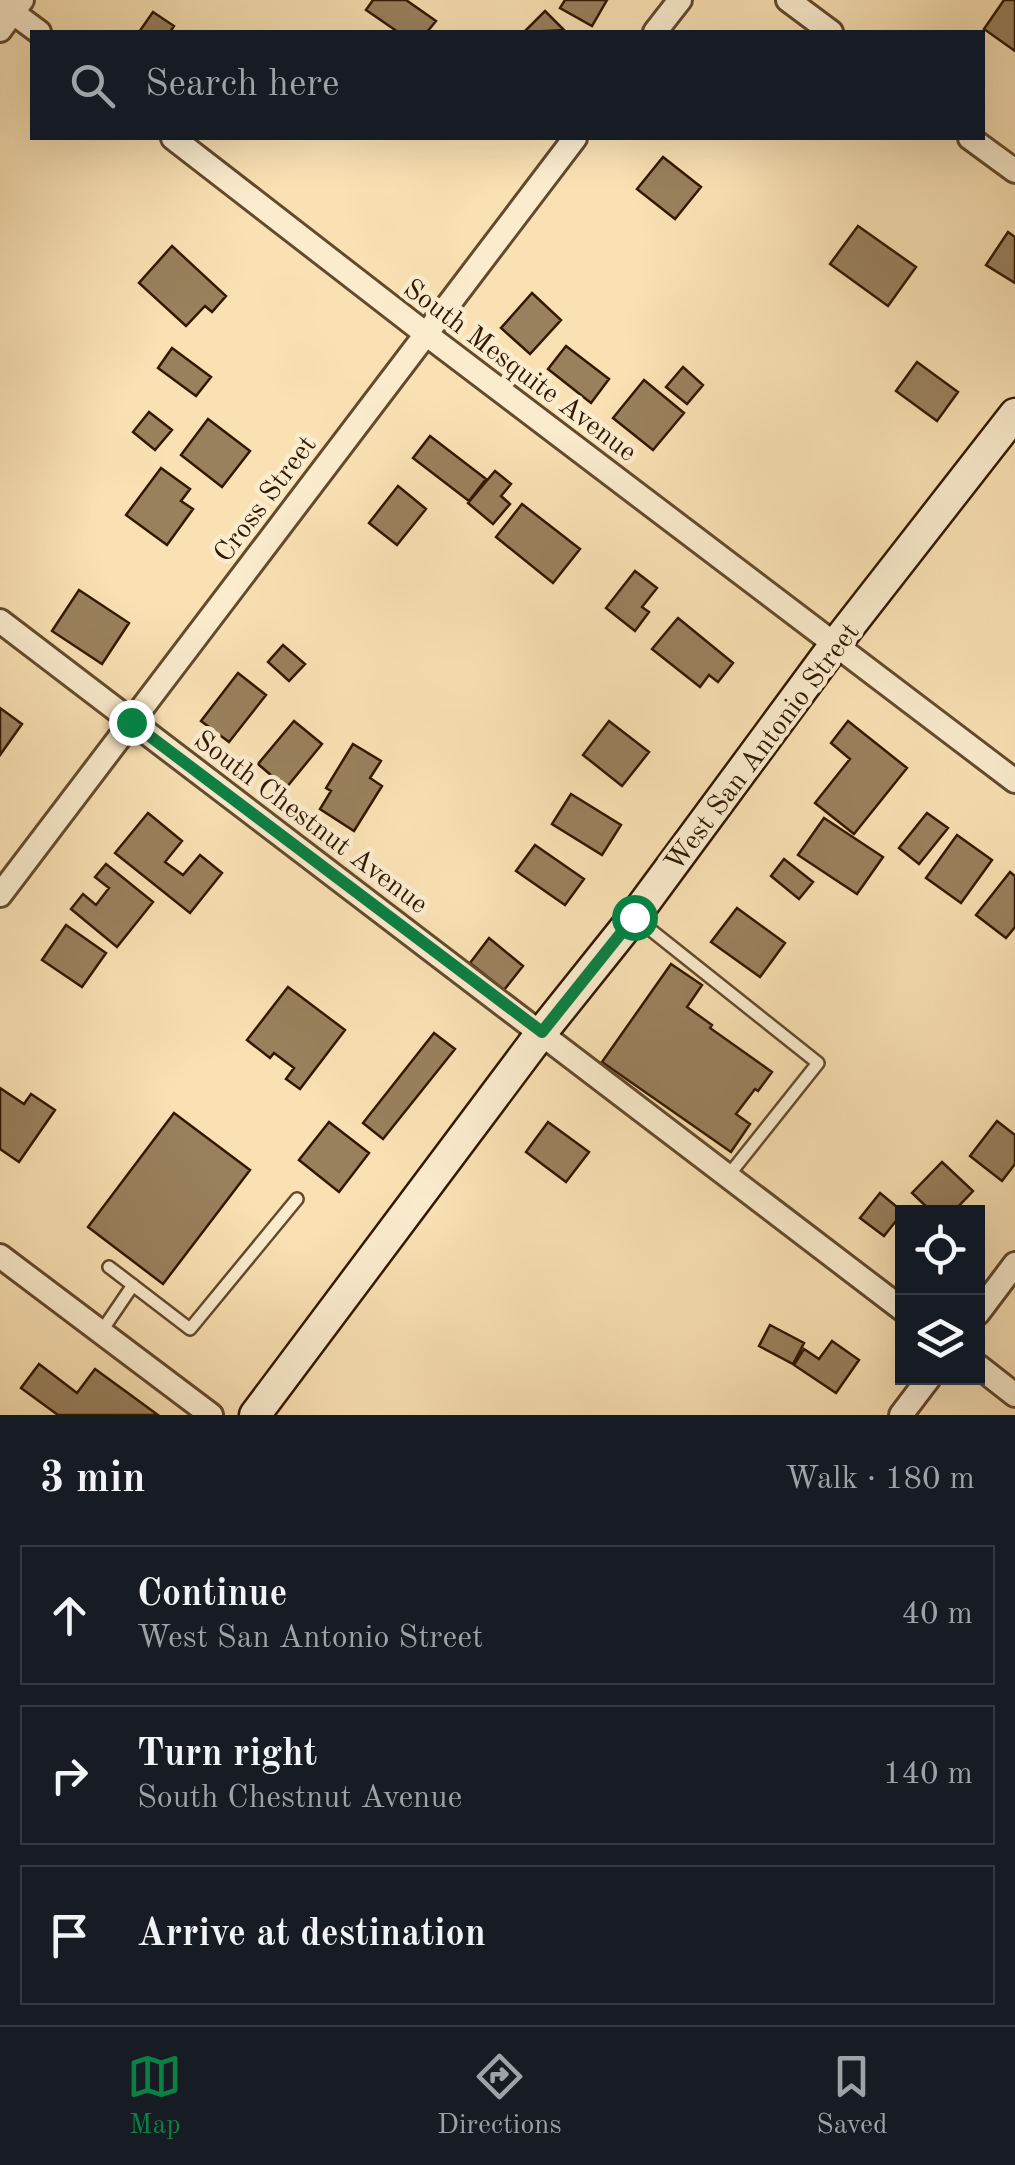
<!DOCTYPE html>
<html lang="en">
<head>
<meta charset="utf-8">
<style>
  :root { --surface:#171b24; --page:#20242c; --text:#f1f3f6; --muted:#9ea1a6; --line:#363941; --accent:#0b8043 }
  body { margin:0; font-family:"Old Standard TT",serif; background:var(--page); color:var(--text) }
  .controls { position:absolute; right:30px; bottom:30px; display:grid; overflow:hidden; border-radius:0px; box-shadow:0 10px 40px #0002 }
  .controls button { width:90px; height:90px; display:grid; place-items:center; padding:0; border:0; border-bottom:2px solid var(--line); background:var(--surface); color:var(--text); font:50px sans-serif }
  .stop { position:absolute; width:30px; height:30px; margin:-22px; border:8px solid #0b8043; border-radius:50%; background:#fff }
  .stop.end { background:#0b8043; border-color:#fff; box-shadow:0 2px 10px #0008 }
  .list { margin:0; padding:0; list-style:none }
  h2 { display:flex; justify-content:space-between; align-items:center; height:130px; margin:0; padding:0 40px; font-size:42px }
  h2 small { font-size:32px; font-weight:400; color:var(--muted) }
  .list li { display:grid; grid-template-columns:65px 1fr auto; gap:30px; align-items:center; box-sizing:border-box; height:140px; margin:0 20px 20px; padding:0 20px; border:2px solid var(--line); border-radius:0px }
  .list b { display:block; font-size:38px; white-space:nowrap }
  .list p { margin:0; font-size:32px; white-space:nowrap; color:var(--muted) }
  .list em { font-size:32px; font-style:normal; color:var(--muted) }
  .icon { flex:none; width:55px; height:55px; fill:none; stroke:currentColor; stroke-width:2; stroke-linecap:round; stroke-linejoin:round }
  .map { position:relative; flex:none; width:1015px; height:1415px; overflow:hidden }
  .search { position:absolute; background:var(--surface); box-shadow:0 10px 40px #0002; left:30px; right:30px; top:30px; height:110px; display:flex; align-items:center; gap:25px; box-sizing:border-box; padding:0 35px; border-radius:0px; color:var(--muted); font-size:38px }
  .sheet { height:610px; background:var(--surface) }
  nav { display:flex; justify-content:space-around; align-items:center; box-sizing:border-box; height:140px; border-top:2px solid var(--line); background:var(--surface); font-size:28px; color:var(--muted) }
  nav a { display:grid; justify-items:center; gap:5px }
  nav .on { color:var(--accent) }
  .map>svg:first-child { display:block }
</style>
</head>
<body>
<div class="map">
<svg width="1015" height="1415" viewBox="0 0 1015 1415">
  <rect width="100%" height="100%" fill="#f9e1b3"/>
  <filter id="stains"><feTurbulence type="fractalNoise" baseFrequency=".002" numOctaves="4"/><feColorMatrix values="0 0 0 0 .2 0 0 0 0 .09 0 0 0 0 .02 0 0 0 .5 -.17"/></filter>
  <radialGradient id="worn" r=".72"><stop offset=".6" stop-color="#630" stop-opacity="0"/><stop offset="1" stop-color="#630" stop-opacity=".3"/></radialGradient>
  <!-- building -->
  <path fill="#99815d" stroke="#321800" stroke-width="2.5" d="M373 0H406L436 21 427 32H398L366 10Z
    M565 0H607L592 26 560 8Z
    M1004 0H1015V51L984 29Z
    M545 11 564 30 528 32 526 30Z
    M153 12 174 26 170 32H139Z
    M663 157 701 187 675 219 637 189Z
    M858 226 916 267 888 306 830 264Z
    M1008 232 1015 237V283L986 265Z
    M172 246 226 296 212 312 205 306 186 326 139 283Z
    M532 293 561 320 530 354 501 328Z
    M566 346 609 379 591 403 548 369Z
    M172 348 211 377 196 396 158 368Z
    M917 362 958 392 937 421 896 391Z
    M683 367 703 385 687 404 666 387Z
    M644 380 684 413 653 450 613 418Z
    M149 412 172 430 155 450 133 432Z
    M208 419 250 451 222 487 181 455Z
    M430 436 486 479 469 501 413 458Z
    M161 468 190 489 181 501 193 509 167 545 126 515Z
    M495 471 511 484 501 496 510 504 493 524 468 503Z
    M398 486 426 509 397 545 369 523Z
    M522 504 580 549 553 583 496 537Z
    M635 571 657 588 642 607 649 612 635 631 606 608Z
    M79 590 129 623 102 664 52 631Z
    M678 618 733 663 718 682 709 675 700 687 652 649Z
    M283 645 305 664 289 681 268 662Z
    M238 673 266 695 229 742 201 721Z
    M0 708 22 724 0 755Z
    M294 721 322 744 286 788 258 764Z
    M609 721 649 752 622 786 583 755Z
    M848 721 907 768 854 834 815 803 850 759 831 743Z
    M353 744 381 761 370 778 382 786 354 831 320 809 331 791 326 788Z
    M571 794 621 825 602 855 552 824Z
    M148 813 182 841 165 862 183 875 200 855 222 873 190 913 115 853Z
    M927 813 948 828 919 864 899 848Z
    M824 818 883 857 857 894 798 855Z
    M957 835 992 860 961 903 926 878Z
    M535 845 584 879 565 905 516 871Z
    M784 859 813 882 799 899 771 876Z
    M106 864 153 902 117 947 71 909 83 894 96 905 109 888 95 877Z
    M1010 872 1015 876V927L1006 938 976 915Z
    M737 908 785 943 760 977 711 942Z
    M66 925 106 953 82 987 42 960Z
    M489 938 523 966 504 990 470 963Z
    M671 964 702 985 687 1007 712 1025 710 1028 772 1072 758 1091 755 1089 736 1114 750 1124 731 1152 602 1062Z
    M288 987 345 1030 300 1089 286 1079 294 1068 274 1053 270 1058 247 1040Z
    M434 1033 455 1049 383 1139 363 1123Z
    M0 1088 24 1104 31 1094 55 1110 19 1162 0 1149Z
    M174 1113 250 1170 163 1284 88 1227Z
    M997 1121 1015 1135V1164L1002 1181 970 1156Z
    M329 1122 369 1153 339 1192 299 1160Z
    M548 1122 589 1152 566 1182 526 1152Z
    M942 1162 973 1191 953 1212H932L912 1193Z
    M880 1193 903 1212 884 1236 860 1218Z
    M770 1325 804 1343 793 1364 759 1346Z
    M832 1341 859 1360 836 1393 794 1365 804 1349 819 1359Z
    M39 1364 77 1393 95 1369 158 1415H58L21 1388Z"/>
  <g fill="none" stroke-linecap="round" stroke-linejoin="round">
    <!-- service casing -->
    <g stroke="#644a2d" stroke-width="16">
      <path id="service" d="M637 919 818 1063 728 1176
        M109 1267 190 1329 297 1199
        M101 1332 133 1285"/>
    </g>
    <!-- minor casing -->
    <g stroke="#644a2d" stroke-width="28">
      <path id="minor" d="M788 0 831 32
        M0 3 39 32
        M0 30 22 0
        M655 32 680 0
        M173 138 426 334 1015 781
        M970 138 1015 171
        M0 621 902 1309
        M0 895 575 138
        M0 1256 211 1415
        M978 1313 1015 1264
        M978 1366 1015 1395
        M901 1415 929 1378"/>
    </g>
    <!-- secondary casing -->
    <g stroke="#321800" stroke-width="35">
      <path id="secondary" d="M255 1415 542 1032 634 917 834 646 1015 414"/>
    </g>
    <!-- service -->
    <use href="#service" stroke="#fbecce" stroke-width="11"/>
    <!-- minor -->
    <use href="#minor" stroke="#fbecce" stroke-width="22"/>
    <!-- secondary -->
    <use href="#secondary" stroke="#fbecce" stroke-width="30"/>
  </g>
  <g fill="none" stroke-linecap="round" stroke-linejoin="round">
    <!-- route -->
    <path stroke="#0b8043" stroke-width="12" d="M131 722 542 1032 634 917"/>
  </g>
  <g text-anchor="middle" stroke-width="9" stroke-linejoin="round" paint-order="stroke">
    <!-- street labels -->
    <g font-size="28" fill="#321800" stroke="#fbecce">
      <text transform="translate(521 369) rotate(37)" y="10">South Mesquite Avenue</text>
      <text transform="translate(264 498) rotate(-53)" y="10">Cross Street</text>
      <text transform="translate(761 746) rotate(-53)" y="10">West San Antonio Street</text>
      <text transform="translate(312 821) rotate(37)" y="10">South Chestnut Avenue</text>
    </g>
  </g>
  <rect width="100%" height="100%" filter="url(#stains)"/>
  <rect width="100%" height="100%" fill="url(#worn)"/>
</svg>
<div class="controls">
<button><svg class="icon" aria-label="locate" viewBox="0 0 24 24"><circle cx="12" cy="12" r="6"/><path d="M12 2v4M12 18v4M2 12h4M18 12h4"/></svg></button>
<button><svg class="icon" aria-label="layers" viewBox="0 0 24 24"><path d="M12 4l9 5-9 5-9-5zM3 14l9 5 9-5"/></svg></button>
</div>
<div class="stop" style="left:634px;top:917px"></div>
<div class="stop end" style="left:131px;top:722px"></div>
<div class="search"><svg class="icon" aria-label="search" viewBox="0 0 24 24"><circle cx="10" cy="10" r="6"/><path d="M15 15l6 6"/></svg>Search here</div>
</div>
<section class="sheet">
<h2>3 min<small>Walk · 180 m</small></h2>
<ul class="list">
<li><svg class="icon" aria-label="ahead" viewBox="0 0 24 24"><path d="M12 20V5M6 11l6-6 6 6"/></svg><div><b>Continue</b><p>West San Antonio Street</p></div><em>40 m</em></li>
<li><svg class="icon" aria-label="right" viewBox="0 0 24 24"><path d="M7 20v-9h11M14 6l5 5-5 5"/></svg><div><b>Turn right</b><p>South Chestnut Avenue</p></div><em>140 m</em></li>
<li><svg class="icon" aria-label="arrive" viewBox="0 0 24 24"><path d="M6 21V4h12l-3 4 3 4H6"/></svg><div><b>Arrive at destination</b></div></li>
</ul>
</section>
<nav>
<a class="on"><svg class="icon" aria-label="map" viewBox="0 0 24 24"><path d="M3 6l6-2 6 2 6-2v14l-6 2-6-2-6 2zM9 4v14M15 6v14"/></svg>Map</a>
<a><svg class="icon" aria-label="directions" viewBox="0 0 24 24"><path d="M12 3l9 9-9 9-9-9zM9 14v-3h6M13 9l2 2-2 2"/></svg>Directions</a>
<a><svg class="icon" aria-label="saved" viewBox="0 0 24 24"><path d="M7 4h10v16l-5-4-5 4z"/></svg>Saved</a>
</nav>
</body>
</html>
